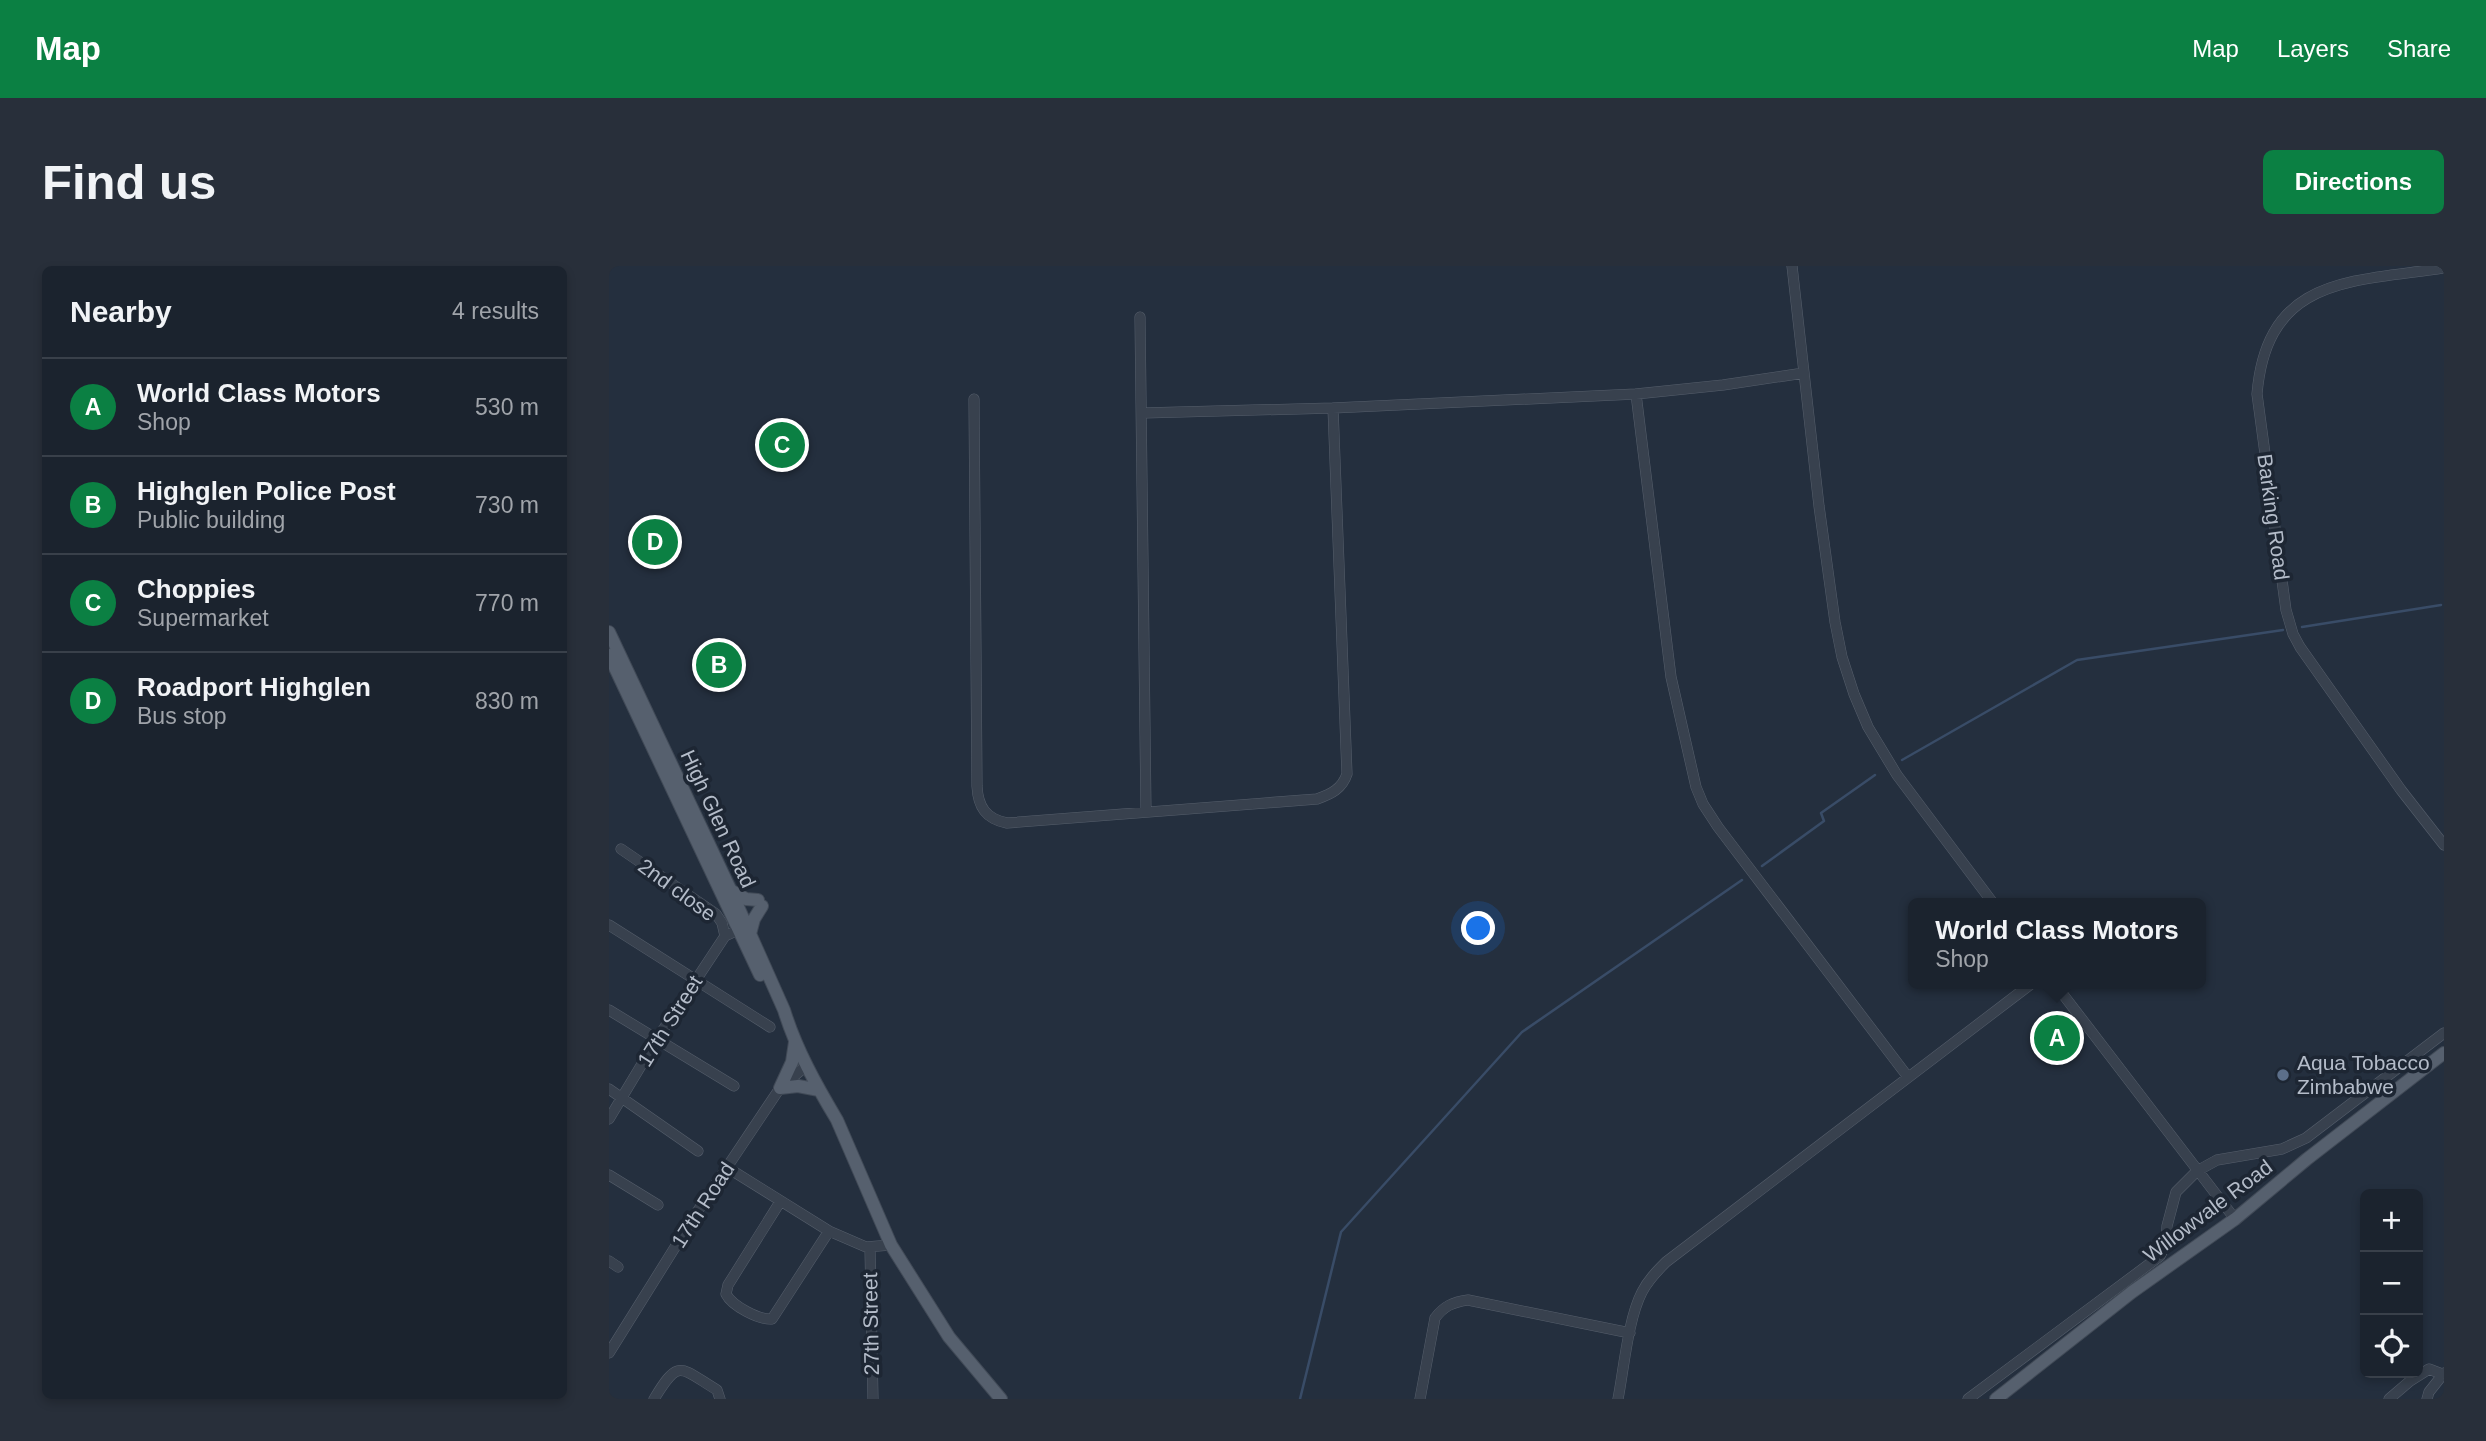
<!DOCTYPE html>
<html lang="en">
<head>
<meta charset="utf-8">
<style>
  :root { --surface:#1b232e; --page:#282f3a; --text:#f1f3f6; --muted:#a0a4aa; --line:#39404a; --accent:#0b8043 }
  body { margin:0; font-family:Helvetica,sans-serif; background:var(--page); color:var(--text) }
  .controls { position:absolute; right:21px; bottom:21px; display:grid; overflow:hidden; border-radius:10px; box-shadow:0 4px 10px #0003 }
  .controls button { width:63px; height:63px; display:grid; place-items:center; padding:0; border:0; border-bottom:2px solid var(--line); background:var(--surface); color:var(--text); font:35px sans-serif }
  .you { position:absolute; left:870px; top:663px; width:24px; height:24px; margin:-18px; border:5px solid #fff; border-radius:50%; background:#1a73e8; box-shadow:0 0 0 10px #1a73e833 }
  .badge { display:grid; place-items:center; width:46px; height:46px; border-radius:50%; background:var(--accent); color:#fff; font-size:23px; font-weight:700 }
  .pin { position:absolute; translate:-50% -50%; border:4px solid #fff; box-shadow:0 2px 7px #0006 }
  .popup { position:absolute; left:1299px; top:632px; width:298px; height:91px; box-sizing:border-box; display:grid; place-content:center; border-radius:10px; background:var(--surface); filter:drop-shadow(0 2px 5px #0005); font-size:23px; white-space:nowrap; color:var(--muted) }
  .popup b { font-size:26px; color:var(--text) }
  .popup::after { content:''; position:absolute; left:50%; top:100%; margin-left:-14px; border:14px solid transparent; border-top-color:var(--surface) }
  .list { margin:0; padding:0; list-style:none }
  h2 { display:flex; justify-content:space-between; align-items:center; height:91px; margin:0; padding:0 28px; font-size:30px }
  h2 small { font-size:23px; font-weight:400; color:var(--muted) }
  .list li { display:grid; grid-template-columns:46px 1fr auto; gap:21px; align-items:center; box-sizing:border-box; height:98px; padding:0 28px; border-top:2px solid var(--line) }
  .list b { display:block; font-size:26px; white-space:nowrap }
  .list p { margin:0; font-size:23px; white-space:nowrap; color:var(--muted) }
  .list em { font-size:23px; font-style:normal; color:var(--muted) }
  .icon { flex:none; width:38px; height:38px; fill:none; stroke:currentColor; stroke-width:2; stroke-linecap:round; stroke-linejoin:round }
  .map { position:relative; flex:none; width:1835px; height:1133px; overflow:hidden; border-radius:10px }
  header { display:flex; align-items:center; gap:42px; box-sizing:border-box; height:98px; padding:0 35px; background:var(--accent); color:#fff }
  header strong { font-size:33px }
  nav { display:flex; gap:38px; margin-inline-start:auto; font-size:24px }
  .intro { display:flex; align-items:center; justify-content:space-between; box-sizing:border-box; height:168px; padding:0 42px }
  h1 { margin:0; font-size:49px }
  .button { padding:18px 32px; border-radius:10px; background:var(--accent); color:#fff; font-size:24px; font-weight:700 }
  main { display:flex; gap:42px; padding:0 42px }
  aside { flex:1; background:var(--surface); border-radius:10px; box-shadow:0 4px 10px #0003 }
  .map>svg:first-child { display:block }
</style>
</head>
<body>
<header>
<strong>Map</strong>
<nav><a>Map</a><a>Layers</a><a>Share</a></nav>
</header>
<div class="intro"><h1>Find us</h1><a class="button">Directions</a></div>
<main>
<aside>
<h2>Nearby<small>4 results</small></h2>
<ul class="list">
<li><span class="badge">A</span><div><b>World Class Motors</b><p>Shop</p></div><em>530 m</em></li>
<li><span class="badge">B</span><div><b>Highglen Police Post</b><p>Public building</p></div><em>730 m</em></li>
<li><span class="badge">C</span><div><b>Choppies</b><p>Supermarket</p></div><em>770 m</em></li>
<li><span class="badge">D</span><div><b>Roadport Highglen</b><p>Bus stop</p></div><em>830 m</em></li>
</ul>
</aside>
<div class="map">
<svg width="1835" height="1133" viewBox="0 0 1835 1133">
  <rect width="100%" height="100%" fill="#242f3e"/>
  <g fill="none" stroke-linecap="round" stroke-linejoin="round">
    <!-- stream -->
    <path stroke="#394c67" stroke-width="2.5" d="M1693 361 1832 339
      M1293 494 1468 394 1674 364
      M1153 600 1215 555 1212 547 1266 509
      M691 1133 732 966 913 766 1133 614"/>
    <!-- minor casing -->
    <g stroke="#565f6c" stroke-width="11">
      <path id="minor" d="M1183 0 1210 240 1226 356 1233 391 1245 428 1259 461 1288 509 1384 637
        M1835 2C1743 16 1658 10 1648 128L1677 344 1684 368 1691 381 1792 524 1835 579
        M531 51 537 546
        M1027 128 1062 411 1087 521 1094 538 1109 561 1299 811
        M365 133 368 520C369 541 377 553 398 557L708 533C722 528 733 523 738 508L724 142
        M534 147 724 142 1027 128 1114 119 1195 107
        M12 583 107 648 113 657 116 670
        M0 659 161 761
        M1446 718 1626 953
        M0 744 125 820
        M0 823 89 885
        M0 853 48 773 116 670 129 664
        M119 902 220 965 257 981 282 979
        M0 909 49 939
        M171 936 119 1019 117 1028C123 1040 150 1054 163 1053L220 965
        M261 982 264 1133
        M0 995 9 1001
        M0 1087 88 946 171 822 197 800
        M45 1133C70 1092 70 1101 108 1124L111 1133
        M811 1133 826 1052C835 1040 844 1036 859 1034L1021 1067
        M1009 1133C1015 1102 1019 1053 1033 1026 1039 1014 1048 1005 1057 996L1422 718
        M1359 1133 1551 990 1557 978 1558 960 1567 926 1588 905 1608 894 1673 883 1697 872 1835 767
        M1780 1133 1801 1115 1820 1103 1833 1108
        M1818 1133 1820 1126 1835 1107"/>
    </g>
    <!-- major casing -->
    <g stroke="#414a57" stroke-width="14">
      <path id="major" d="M0 366 122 625 175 744C187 783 207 819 228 854L282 979 340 1071 392 1133
        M0 389 151 709
        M123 625 137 633 149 634
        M141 668 145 653 153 640
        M171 822 183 796 186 776
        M171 822 189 820 210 824
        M1387 1133 1523 1026 1626 953 1698 893 1835 787"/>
    </g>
    <!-- minor -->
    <use href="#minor" stroke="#38414e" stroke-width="10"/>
    <!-- major -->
    <use href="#major" stroke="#56606e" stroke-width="12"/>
  </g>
  <!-- markers -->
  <circle fill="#5c6f8a" stroke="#1d2633" stroke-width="2.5" cx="1674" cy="809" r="7"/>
  <g text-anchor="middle" stroke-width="7" stroke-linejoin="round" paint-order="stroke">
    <!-- street labels -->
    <g font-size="21" fill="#b4bcc9" stroke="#1d2633">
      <text transform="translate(1664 251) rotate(82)" y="7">Barking Road</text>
      <text transform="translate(109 553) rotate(65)" y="7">High Glen Road</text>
      <text transform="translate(68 624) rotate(36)" y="7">2nd close</text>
      <text transform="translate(61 755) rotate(-58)" y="7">17th Street</text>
      <text transform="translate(94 939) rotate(-57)" y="7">17th Road</text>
      <text transform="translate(1599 945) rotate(-37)" y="7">Willowvale Road</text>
      <text transform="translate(262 1058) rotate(-91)" y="7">27th Street</text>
    </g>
    <!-- poi labels -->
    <g font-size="21" fill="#b4bcc9" stroke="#1d2633" text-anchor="start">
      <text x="1688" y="804">Aqua Tobacco<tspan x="1688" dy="24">Zimbabwe</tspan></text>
    </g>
  </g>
</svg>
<div class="controls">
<button>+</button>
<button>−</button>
<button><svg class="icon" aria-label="locate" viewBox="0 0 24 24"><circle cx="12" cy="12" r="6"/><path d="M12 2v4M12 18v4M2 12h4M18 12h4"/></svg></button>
</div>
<div class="you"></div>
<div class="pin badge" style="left:1448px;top:772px">A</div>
<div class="popup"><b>World Class Motors</b>Shop</div>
<div class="pin badge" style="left:110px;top:399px">B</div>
<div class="pin badge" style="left:173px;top:179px">C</div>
<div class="pin badge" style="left:46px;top:276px">D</div>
</div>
</main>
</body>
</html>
